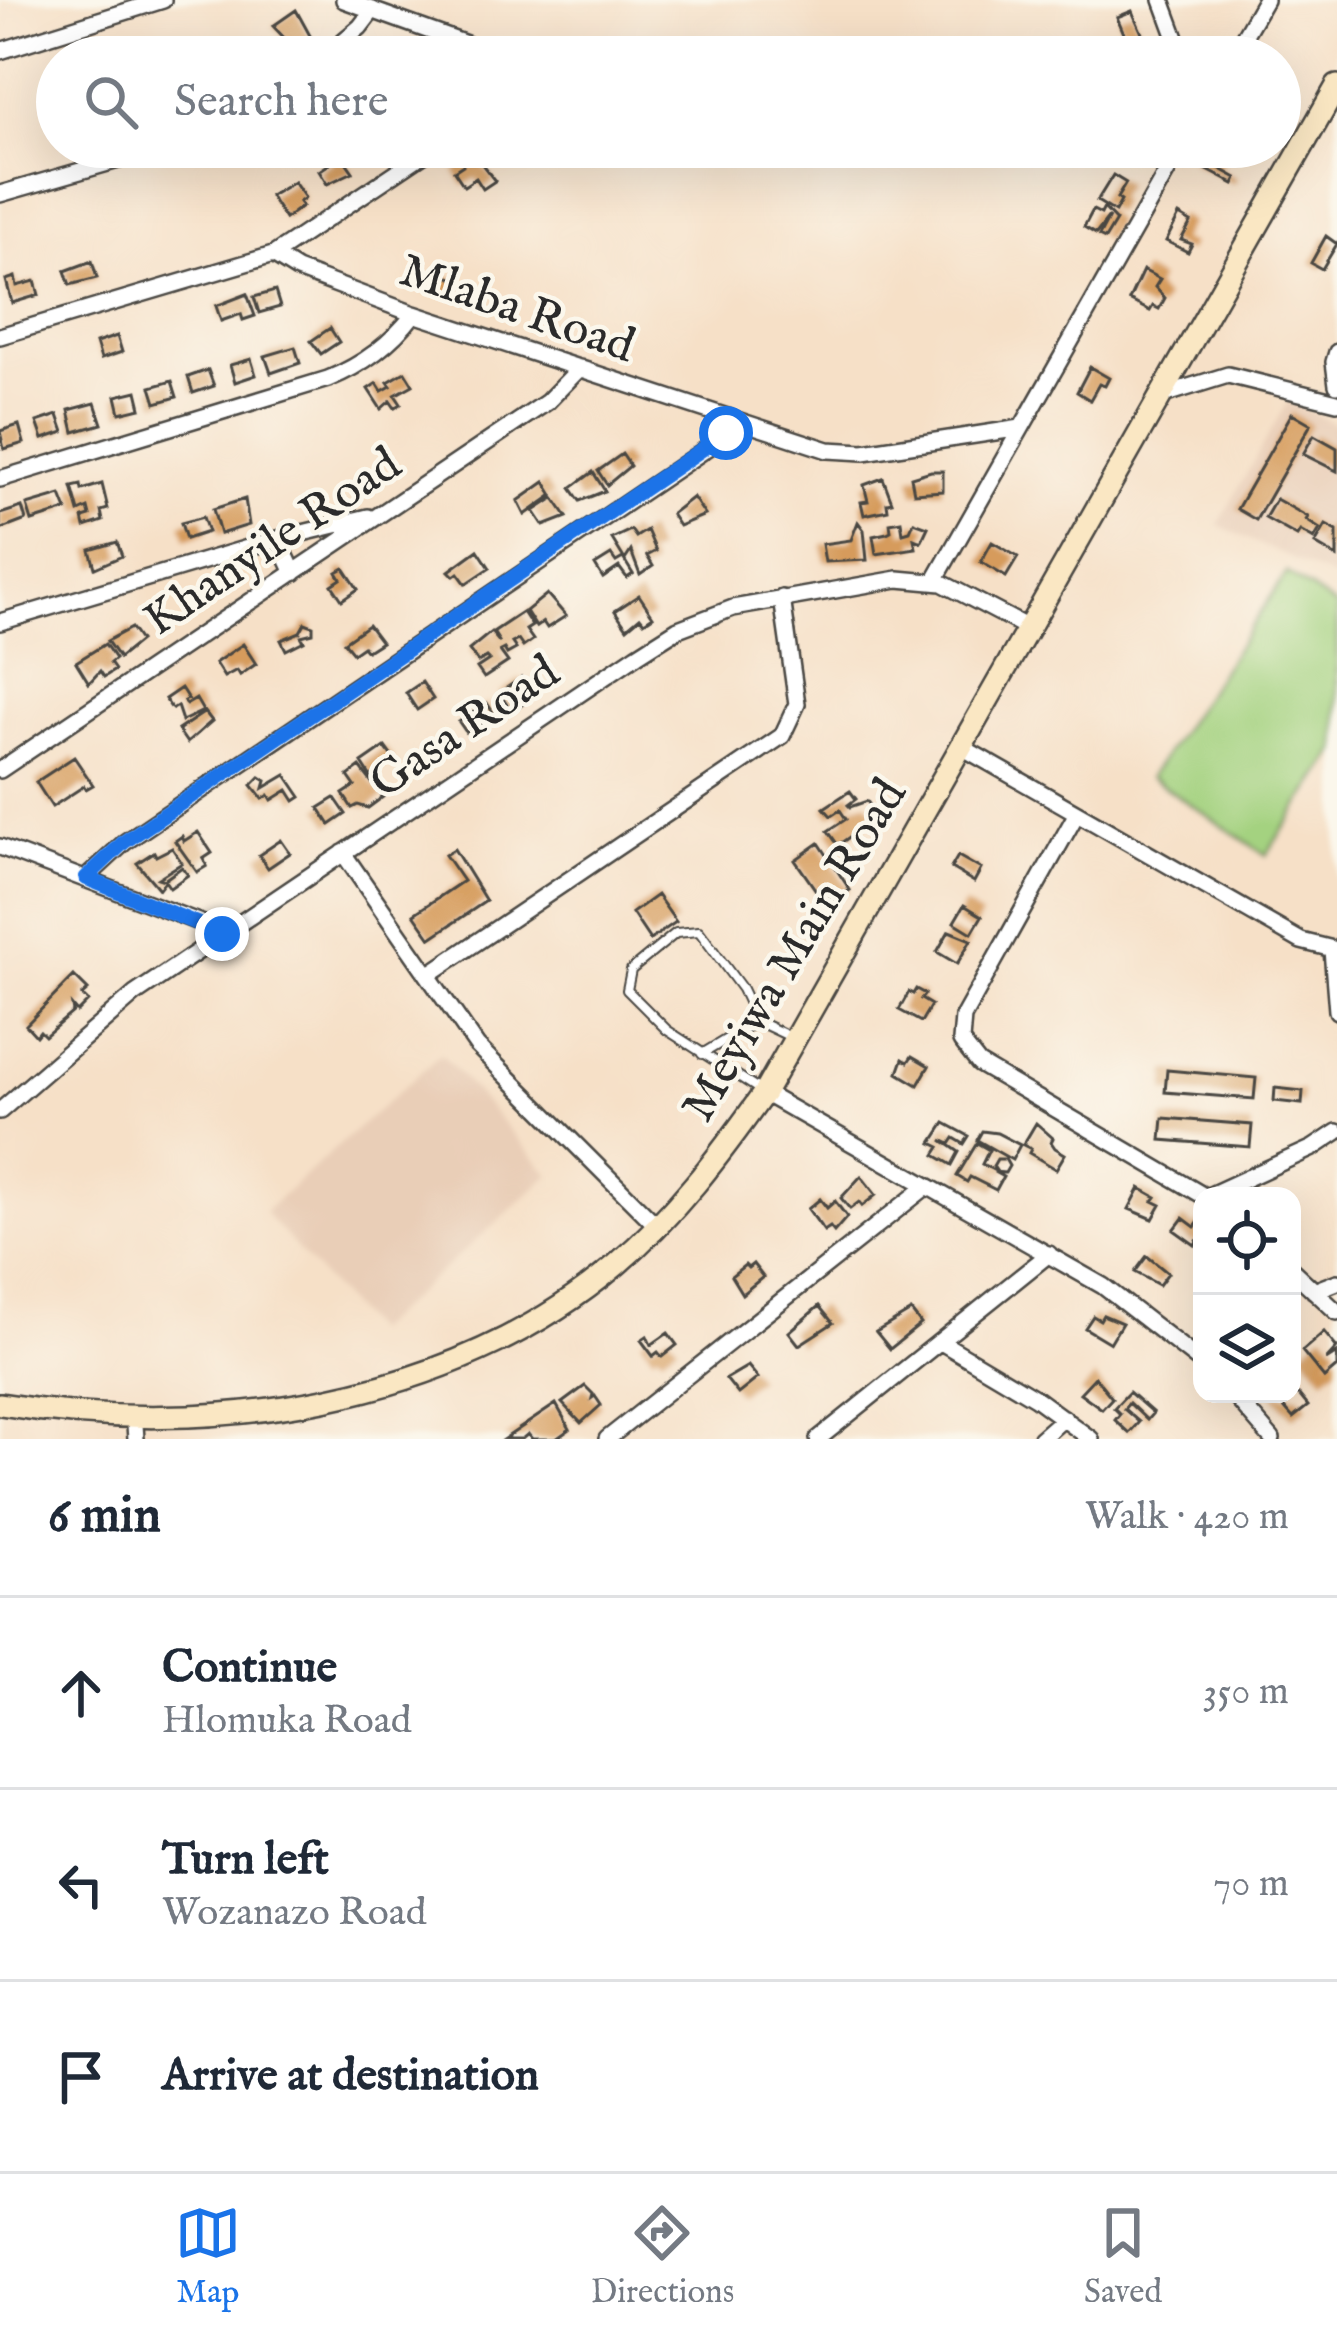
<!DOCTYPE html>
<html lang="en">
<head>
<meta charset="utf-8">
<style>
  :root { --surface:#fff; --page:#f6f6f7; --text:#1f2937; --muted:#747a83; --line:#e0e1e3; --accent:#1a73e8 }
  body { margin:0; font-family:"IM FELL English",serif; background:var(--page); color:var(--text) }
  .controls { position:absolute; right:36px; bottom:36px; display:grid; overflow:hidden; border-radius:24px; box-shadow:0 12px 48px #0002 }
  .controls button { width:108px; height:108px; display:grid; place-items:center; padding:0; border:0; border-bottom:3px solid var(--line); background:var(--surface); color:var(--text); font:60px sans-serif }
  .stop { position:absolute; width:36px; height:36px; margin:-27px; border:9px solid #1a73e8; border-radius:50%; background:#fff }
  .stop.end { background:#1a73e8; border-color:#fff; box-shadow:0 3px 12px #0008 }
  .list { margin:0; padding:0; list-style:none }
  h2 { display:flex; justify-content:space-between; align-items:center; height:156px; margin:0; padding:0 48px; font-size:51px }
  h2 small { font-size:39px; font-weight:400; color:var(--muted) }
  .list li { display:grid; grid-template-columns:78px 1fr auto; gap:36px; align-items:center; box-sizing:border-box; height:192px; padding:0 48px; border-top:3px solid var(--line) }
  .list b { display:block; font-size:45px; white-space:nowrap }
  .list p { margin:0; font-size:39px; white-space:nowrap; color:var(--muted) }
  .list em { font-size:39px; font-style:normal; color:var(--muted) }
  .icon { flex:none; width:66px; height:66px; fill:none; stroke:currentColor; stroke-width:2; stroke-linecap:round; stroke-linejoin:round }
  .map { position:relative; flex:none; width:1337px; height:1439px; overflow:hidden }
  .search { position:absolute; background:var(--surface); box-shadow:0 12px 48px #0002; left:36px; right:36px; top:36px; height:132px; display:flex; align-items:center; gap:30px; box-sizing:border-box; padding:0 42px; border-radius:66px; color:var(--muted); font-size:45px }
  .sheet { height:732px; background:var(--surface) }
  nav { display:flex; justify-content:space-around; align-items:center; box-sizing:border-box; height:168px; border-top:3px solid var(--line); background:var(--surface); font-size:33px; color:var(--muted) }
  nav a { display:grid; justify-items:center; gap:6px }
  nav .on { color:var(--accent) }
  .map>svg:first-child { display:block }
</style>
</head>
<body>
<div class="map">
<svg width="1337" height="1439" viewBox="0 0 1337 1439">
  <rect width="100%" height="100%" fill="#fbf7ec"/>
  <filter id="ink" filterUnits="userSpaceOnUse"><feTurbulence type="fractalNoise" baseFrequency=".00833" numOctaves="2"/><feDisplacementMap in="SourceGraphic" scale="24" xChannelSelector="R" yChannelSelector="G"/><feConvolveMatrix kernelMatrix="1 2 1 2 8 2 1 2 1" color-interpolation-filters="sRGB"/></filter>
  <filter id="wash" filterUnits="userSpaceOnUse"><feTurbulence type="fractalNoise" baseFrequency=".004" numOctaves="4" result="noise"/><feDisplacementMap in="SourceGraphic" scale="48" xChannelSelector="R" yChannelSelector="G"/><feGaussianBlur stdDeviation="2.7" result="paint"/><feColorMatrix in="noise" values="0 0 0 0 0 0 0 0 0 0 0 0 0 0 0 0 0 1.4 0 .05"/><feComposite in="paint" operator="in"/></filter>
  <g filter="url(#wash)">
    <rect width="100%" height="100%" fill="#f6e0c7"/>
    <!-- built -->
    <path fill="#e9ceb7" d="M1288 401 1337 425V580L1218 525Z
      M441 1054 550 1175 372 1332 264 1212Z"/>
    <!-- green -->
    <path fill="#a4d280" stroke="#687e56" stroke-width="3" d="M1287 573 1337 607V750L1266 855 1150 777Z"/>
    <g id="blocks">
      <!-- building -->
      <path fill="#d69b5b" d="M296 10 313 41 295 54 291 47 299 38 290 44 273 26Z
        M1132 11 1144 38 1115 49 1112 41 1125 36 1117 17Z
        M1217 147 1232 151 1219 168 1237 178 1234 184 1192 162 1198 151 1211 158Z
        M471 150 495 181 483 189 476 178 464 186 454 171 463 165 462 157Z
        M339 152 353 172 327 184 319 171 334 161 331 157Z
        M1113 175 1126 183 1117 198 1121 201 1115 212 1097 201Z
        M294 182 305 198 299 202 302 206 285 219 270 196Z
        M1104 208 1116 221 1105 239 1099 236 1109 217 1096 234 1084 227 1093 210 1101 214Z
        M1179 215 1191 222 1181 240 1192 244 1188 252 1166 241Z
        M1326 236 1337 244 1322 269 1311 263Z
        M92 261 97 278 70 285 65 271Z
        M1143 270 1160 279 1155 287 1165 298 1159 309 1153 306 1150 311 1129 300Z
        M443 275 462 281 461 285 468 288 463 301 439 289Z
        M15 277 17 286 35 281 39 295 12 303 6 280Z
        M275 291 280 307 259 313 254 297Z
        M247 294 255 316 243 320 241 314 221 321 216 306Z
        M330 328 339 342 321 354 311 341Z
        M117 336 122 352 101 359 96 343Z
        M295 347 300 363 271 373 265 356Z
        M251 359 256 375 235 382 230 365Z
        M1090 367 1109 378 1105 386 1099 384 1090 400 1077 392Z
        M208 370 214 386 193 393 188 377Z
        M405 372 413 385 395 395 401 404 395 408 390 401 381 409 368 389 377 383 382 391 391 386 388 382Z
        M172 381 177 397 156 403 151 387Z
        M137 391 141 408 120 413 116 396Z
        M95 403 102 424 74 432 69 410Z
        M1292 413 1311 424 1256 520 1237 509Z
        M58 415 64 432 43 439 37 422Z
        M19 425 24 443 4 449 0 431Z
        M1314 435 1337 448V471L1303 454Z
        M622 454 630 466 607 485 598 471Z
        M931 471H943V491L914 493 911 477Z
        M593 472 605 491 580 501 571 488Z
        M883 478 892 502 887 503 888 510 864 515 861 502 868 501 864 485Z
        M545 482 553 495 525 515 518 501Z
        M102 484 108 509 101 511 103 521 85 527 83 518 90 516 88 508 79 512 72 487 81 485 82 490Z
        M61 495 67 510 32 521 27 505Z
        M693 497 705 515 679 526 671 514Z
        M554 498 567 517 544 526 534 511Z
        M245 499 249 525 220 534 213 509Z
        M1276 499 1308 517 1306 520 1320 529 1314 539 1300 531 1297 536 1265 518Z
        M22 507 26 520 0 530V514Z
        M203 517 208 532 186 539 181 523Z
        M901 521 903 533 910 531 914 522 928 527 921 542 914 539 916 548 876 554 873 536 887 533 891 531 890 523Z
        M858 522 864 530 867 560 825 562 822 544 851 540Z
        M1326 525 1337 531V557L1315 544Z
        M631 530 636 537 647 530 656 551 647 556 653 566 640 575 631 551 625 560 612 539Z
        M117 542 122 556 95 568 90 550Z
        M992 542 1018 557 1006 577 981 562Z
        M478 550 490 568 466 584 458 573 454 576 449 571Z
        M611 555 616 562 623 558 633 574 627 578 619 567 603 578 595 565Z
        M344 568 358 589 342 600 332 585 341 579 337 572Z
        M547 594 566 616 547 628 543 622 536 627 526 611Z
        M639 595 653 616 644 622 640 617 627 628 615 611Z
        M523 612 532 626 526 630 533 640 523 647 518 640 512 643 516 649 507 654 504 649 500 651 508 662 484 678 477 668 489 660 486 657 478 662 469 650 491 632 500 643 493 632Z
        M305 623 313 626V633L301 636 304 641 286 650 281 640 300 632Z
        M368 625 381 642 367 651 363 646 353 653 344 642Z
        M131 628 140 641 119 658 107 641Z
        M105 644 115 659 110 663 115 670 104 677 100 671 89 683 76 662Z
        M243 644 256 664 240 675 237 670 224 677 215 663Z
        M521 678 533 697 512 712 499 693Z
        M422 682 433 699 417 710 406 693Z
        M181 688 188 699 184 701 186 705 196 699 203 711 182 721 177 706 172 709 165 699Z
        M487 703 496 717 483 728 481 725 466 732 459 722Z
        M205 712 212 721 187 743 178 730Z
        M385 747 393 758 371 777 362 763Z
        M74 757 93 785 86 789 84 786 52 807 36 782Z
        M360 767 383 797 368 808 358 805 352 808 343 794 355 786 348 776Z
        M286 775 301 797 295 801 288 790 272 800 269 795 263 799 252 785 260 777 266 781 264 788Z
        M850 791 856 799 848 805 850 807 867 801 878 817 838 845 828 831 846 819 840 810 831 816 824 808Z
        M335 798 346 814 330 825 319 808Z
        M198 832 212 853 203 859 207 866 197 872 175 841 182 836 184 841Z
        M281 840 290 853 268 868 259 855Z
        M819 843 850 890 834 901 829 893 822 899 795 860Z
        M172 848 182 863 158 878 164 880 182 867 188 875 170 888 165 881 159 889 137 863 154 852 156 856Z
        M454 849 486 901 431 938 414 914 463 881 445 855Z
        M958 856 981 869 974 882 951 868Z
        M657 895 676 922 650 940 632 913Z
        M964 905 982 916 972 933 954 922Z
        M949 931 971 940 957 964 937 952Z
        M74 976 88 990 82 995 88 1001 77 1012 72 1006 73 1012 45 1036 40 1031 36 1036 26 1025Z
        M916 989 925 994 921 999 931 1005 921 1022 899 1010 909 992 913 994Z
        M912 1056 929 1066 918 1085 898 1073 903 1059 908 1062Z
        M1167 1070 1256 1078 1254 1099 1165 1092Z
        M1275 1088 1303 1091 1302 1104 1274 1101Z
        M1163 1118 1252 1125 1250 1147 1161 1140Z
        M945 1123 969 1136 964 1144 954 1138 950 1144 942 1140 959 1152 952 1165 935 1155 940 1147 932 1143Z
        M1036 1123 1053 1138 1051 1142 1055 1148 1065 1154 1056 1169 1029 1153 1031 1149 1023 1145Z
        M982 1131 997 1133 1020 1145 1012 1160 977 1140Z
        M977 1143 989 1150 982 1164 997 1172 993 1166 997 1159H1005L1009 1166 1005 1173 994 1172 1003 1177 996 1190 970 1177 967 1182 957 1176Z
        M861 1176 876 1195 862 1206 859 1202 850 1209 841 1198Z
        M1140 1188 1156 1197 1153 1201 1161 1205 1153 1219 1129 1209Z
        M820 1199 827 1208 835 1201 847 1217 834 1232 830 1227 824 1231 808 1209Z
        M1183 1218 1195 1227 1202 1218V1245L1197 1241 1195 1245 1174 1230Z
        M1147 1256 1168 1273 1159 1285 1135 1272Z
        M753 1264 763 1277 742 1294 731 1276 745 1265 748 1268Z
        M819 1306 833 1323 799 1345 789 1332Z
        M911 1311 921 1324 890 1349 876 1332Z
        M1103 1315 1122 1323 1110 1343 1085 1328 1093 1316 1100 1320Z
        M1324 1332 1337 1348 1326 1360 1337 1353V1367L1324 1378 1302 1351Z
        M668 1333 677 1345 662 1357 658 1352 653 1356 641 1340 647 1336 651 1345Z
        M748 1366 758 1378 738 1394 726 1379Z
        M1095 1377 1112 1398 1102 1409 1080 1393Z
        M585 1386 593 1394 592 1398 595 1396 601 1405 581 1423 562 1403Z
        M1129 1392 1153 1413 1147 1420 1129 1403 1124 1409 1139 1422 1129 1433 1115 1420 1120 1414 1114 1408Z
        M1277 1394 1299 1395 1308 1406 1293 1418 1274 1396Z
        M556 1404 570 1429 556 1439H532L528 1434 522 1439H504Z"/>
    </g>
  </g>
  <g filter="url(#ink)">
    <use href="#blocks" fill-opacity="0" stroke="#494642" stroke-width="3"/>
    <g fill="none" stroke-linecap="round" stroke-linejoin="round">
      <!-- lane casing -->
      <g stroke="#494642" stroke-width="12">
        <path id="lane" d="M702 1054 757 1021
          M763 1092 667 1030 627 990 631 970 676 933 699 931 742 989 757 1021 793 1038"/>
      </g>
      <!-- street casing -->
      <g stroke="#494642" stroke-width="20">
        <path id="street" d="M344 0 466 44 486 57
          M1162 0 1183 57
          M0 51 163 0
          M324 57 360 27 373 10
          M1232 57 1265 0
          M0 194 164 147
          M273 255 434 147
          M0 336 273 255 297 270 414 314 828 450 864 452 1021 428
          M1337 352 1334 362 1337 385
          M1160 396 1228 375 1337 402
          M0 479 328 379C363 365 391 344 414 314
          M278 539 294 573
          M935 580 1181 147
          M0 622 278 539 368 517
          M960 746 1301 941 1337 950
          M0 770 547 402 580 368
          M1077 813 963 1017 961 1041 979 1064 1204 1196
          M0 847 201 923 222 935
          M343 853 477 1046 657 1226
          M86 878 125 842 718 441 735 421
          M1332 950 1337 1011
          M428 975 782 736 797 704 782 598
          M764 1093 1103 1286 1202 1363
          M0 1111 135 994 637 655 678 629 733 608 898 579 942 583 1028 628
          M1208 1196 1313 1148 1337 1132
          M1292 1270 1337 1312
          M1314 1291 1337 1282
          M941 1342 1035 1398 1091 1439
          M1233 1394 1272 1439
          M135 1425 136 1439
          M607 1439 927 1186
          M818 1439 1049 1254
          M1040 1439 1064 1418"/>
      </g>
      <!-- secondary casing -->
      <g stroke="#494642" stroke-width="26">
        <path id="secondary" d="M0 1404C209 1439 452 1404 616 1265 675 1215 720 1155 764 1093L1337 86"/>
      </g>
      <!-- lane -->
      <use href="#lane" stroke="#fff" stroke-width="8"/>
      <!-- street -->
      <use href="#street" stroke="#fff" stroke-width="15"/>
      <!-- secondary -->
      <use href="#secondary" stroke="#fae7c3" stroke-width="21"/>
    </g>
  </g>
  <g fill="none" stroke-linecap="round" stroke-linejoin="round" filter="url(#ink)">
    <!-- route -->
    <path stroke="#1a73e8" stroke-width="15" d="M222 934 86 878 124 842 726 433"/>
  </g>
  <g text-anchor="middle" stroke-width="9" stroke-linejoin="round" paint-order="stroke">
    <!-- street labels -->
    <g font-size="48" fill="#2b2b2b" stroke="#fbf7ec">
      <text transform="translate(518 306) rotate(19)" y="17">Mlaba Road</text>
      <text transform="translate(271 540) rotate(-34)" y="17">Khanyile Road</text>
      <text transform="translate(463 725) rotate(-34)" y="17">Gasa Road</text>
      <text transform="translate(792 949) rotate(-59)" y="17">Meyiwa Main Road</text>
    </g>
  </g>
</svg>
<div class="controls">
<button><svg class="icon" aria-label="locate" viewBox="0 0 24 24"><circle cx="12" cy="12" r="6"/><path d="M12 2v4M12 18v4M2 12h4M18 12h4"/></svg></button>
<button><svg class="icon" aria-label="layers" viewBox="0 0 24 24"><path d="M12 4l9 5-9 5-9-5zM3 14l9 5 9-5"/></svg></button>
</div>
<div class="stop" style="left:726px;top:433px"></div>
<div class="stop end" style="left:222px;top:934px"></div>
<div class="search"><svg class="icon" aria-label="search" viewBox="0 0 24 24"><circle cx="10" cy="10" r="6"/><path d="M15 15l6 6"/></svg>Search here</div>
</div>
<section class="sheet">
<h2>6 min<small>Walk · 420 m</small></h2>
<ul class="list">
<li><svg class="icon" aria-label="ahead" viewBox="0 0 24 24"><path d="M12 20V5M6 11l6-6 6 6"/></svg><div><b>Continue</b><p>Hlomuka Road</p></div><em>350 m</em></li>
<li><svg class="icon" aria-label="left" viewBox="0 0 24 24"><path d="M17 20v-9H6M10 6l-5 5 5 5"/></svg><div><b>Turn left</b><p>Wozanazo Road</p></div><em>70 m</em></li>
<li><svg class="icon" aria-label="arrive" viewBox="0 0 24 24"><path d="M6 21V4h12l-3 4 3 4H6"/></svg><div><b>Arrive at destination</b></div></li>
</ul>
</section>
<nav>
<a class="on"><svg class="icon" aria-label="map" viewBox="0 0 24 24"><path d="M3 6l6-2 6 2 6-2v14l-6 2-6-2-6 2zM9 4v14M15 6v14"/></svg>Map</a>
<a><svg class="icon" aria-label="directions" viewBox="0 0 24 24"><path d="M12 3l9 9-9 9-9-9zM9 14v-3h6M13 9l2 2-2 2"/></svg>Directions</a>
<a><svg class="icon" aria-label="saved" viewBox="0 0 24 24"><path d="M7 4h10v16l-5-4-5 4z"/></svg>Saved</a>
</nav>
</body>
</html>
